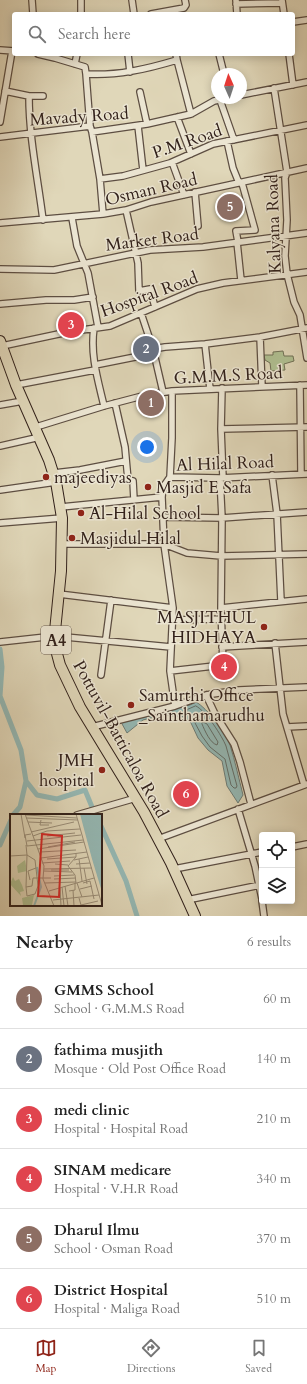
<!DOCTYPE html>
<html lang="en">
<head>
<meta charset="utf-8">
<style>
  :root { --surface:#fff; --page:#f2f2f2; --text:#222; --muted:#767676; --line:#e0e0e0; --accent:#8f2418 }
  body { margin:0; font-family:Cardo,serif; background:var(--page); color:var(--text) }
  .controls { position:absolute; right:12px; bottom:12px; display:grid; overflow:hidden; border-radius:4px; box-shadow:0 2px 10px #0003 }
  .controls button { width:36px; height:36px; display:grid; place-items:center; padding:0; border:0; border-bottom:1px solid var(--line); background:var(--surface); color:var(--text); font:20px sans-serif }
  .compass { position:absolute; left:211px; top:68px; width:36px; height:36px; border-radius:50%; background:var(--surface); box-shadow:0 2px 10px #0003; rotate:357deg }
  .you { position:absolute; left:147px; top:447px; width:14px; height:14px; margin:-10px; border:3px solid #fff; border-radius:50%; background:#1a73e8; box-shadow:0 0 0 6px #1a73e833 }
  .badge { display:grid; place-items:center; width:26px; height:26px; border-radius:50%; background:var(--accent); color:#fff; font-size:13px; font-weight:700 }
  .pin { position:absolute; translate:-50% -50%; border:2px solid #fff; box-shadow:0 1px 4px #0006 }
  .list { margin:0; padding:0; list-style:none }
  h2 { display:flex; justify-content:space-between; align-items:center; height:52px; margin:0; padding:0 16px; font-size:17px }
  h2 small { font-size:13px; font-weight:400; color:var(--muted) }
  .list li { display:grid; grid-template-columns:26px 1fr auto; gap:12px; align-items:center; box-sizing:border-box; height:60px; padding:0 16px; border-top:1px solid var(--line) }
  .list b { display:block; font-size:15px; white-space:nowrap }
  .list p { margin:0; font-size:13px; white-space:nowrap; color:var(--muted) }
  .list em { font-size:13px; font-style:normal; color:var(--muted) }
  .icon { flex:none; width:22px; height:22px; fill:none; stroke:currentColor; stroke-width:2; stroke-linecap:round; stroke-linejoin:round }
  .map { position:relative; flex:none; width:307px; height:916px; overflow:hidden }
  .search { position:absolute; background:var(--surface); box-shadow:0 2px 10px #0003; left:12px; right:12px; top:12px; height:44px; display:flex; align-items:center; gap:10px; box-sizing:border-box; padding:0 14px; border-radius:4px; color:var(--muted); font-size:15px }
  .sheet { height:412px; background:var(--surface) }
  nav { display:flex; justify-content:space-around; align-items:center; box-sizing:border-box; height:56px; border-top:1px solid var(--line); background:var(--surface); font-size:11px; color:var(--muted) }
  nav a { display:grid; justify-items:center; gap:2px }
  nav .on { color:var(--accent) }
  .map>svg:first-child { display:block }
</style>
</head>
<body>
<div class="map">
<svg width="307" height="916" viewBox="0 0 307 916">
  <rect width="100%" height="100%" fill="#e0d7b9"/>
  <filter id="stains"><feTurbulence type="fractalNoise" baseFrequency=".005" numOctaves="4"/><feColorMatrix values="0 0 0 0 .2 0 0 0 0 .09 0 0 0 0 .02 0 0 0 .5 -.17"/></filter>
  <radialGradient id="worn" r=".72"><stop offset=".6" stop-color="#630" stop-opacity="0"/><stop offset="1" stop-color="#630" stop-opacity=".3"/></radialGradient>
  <!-- green -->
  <path fill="#afbf91" stroke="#707056" d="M283 351 284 356H293L294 361 284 364 285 370 271 371 270 363 265 360 264 355H273V352Z"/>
  <!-- water -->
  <path fill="#94b8b4" stroke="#6c7b76" d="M196 702C207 708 225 732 230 745 235 761 239 779 243 795L238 803 227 786 222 761 208 750 198 738 191 723 185 717 162 715 143 720 127 733 121 722 169 709 190 705Z"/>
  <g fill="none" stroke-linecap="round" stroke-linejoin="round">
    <!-- shore -->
    <path stroke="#626c67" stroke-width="1" d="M196 706C206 711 222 736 226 746 230 759 233 773 237 786L236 788H234L231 785 225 759 210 747 202 736 194 721 187 712V710Z
      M203 722 207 724 218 742 217 745C210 743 205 731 202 724Z"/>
    <!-- canal -->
    <path stroke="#94b8b4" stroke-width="5" d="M0 649 2 667 0 696 21 750 26 781 20 807 13 815
      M26 781 37 795 57 799 85 790 92 807
      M95 814 96 815
      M101 826 126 881 137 916
      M0 845 11 820"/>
    <!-- street casing -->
    <g stroke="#5d4e42" stroke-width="8">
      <path id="street" d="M32 0 33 14
        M81 0V14
        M132 0 134 14
        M236 0 237 14
        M282 0 284 14
        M236 4 282 3
        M151 14 184 8 186 5 185 0
        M293 22 307 20
        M0 50 14 51
        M38 54 55 58 85 67 86 74C117 76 147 69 177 60L176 54
        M128 54 130 72
        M219 54 224 74
        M289 54 293 85
        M177 60 191 114
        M75 64 77 54
        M86 74 90 126
        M274 88 287 172 285 178 287 220 285 256 287 274 294 302 300 315 307 358
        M5 91 29 96H43
        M140 92 147 124
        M241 95 307 82
        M29 96C29 138 38 179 43 220
        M220 100 234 140
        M177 117 191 154
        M0 122 12 51
        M138 126 143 170
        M92 132 100 179 103 214
        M0 137 90 126 92 132 147 124 191 114 214 101 228 98
        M227 141 233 168 239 183
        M172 162 184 195
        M100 179 123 176 170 163 213 144 307 125
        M195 192 198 226
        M126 210 138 263 139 291 150 289 155 307
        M72 218 77 246 88 273 98 327
        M0 223 103 214 126 210 151 202 307 168
        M237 242 241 280
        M238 242 236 231 255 230 242 183
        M0 269 54 270 150 250 203 247 307 233
        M0 304 46 300H74L93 297
        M141 313 153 349 163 392
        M94 328C90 355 98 380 104 406
        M260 337 262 387
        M205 344 210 389
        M2 346 68 332 110 326 197 289 223 283 307 272
        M95 365 135 357 153 349 165 347 205 344 260 337 307 328
        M16 385 95 370
        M300 385 301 474
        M222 388 221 429 223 478
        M115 403 125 447 128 480 133 481 134 500
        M0 405 23 401
        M36 427 104 406 146 395 172 391 307 385
        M221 429 307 427
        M0 446 40 437
        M54 473 80 470 126 461
        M272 475 277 514 281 601
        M170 477 172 438V391
        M0 490 56 482
        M162 497 164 544 173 608 170 671 175 706
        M61 507 162 497 163 487 170 477 220 478 307 474
        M162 517 222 518 307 512
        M0 523 62 518
        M62 544H164L187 553 221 556 307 554
        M59 594 173 608
        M221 608 307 599
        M172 620 222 619
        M0 642 55 636 171 647
        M275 643 283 714 304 785
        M222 647 307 642
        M170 671 223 665 221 608 222 518 220 478
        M101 675 111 600
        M206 695 215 714 234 744 240 762 251 804
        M92 727 175 706 206 695 239 690 307 687
        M287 727 307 726
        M238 809 255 866 262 899
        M77 815 136 798
        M158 839 307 784
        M292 847 307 844
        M174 869 262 852
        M187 900 260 885
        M262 901 264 916"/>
    </g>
    <!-- highway casing -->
    <g stroke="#31201a" stroke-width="12">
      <path id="highway" d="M0 341 16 385 49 460 56 482 62 518 61 571 55 631 56 650 60 665 80 707 144 812 171 863 195 916"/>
    </g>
    <!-- street -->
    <use href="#street" stroke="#ebe5d2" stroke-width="5.5"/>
    <!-- highway -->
    <use href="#highway" stroke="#e0d7b9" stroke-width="10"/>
  </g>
  <!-- markers -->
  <g fill="#8f2418" stroke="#ebe5d2" stroke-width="1.5">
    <circle cx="46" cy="477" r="4"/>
    <circle cx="148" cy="487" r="4"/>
    <circle cx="81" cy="513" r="4"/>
    <circle cx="72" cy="538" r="4"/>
    <circle cx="264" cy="627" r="4"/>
    <circle cx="131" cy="705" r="4"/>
    <circle cx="102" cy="770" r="4"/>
  </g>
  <g text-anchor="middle" stroke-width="3" stroke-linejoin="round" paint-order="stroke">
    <!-- shield labels -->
    <rect fill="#ebe5d2" stroke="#695b51" stroke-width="1" x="41" y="626" width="30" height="28" rx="3"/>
    <g font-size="16" font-weight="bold" fill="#31201a">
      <text x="56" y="646">A4</text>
    </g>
    <!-- street labels -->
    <g font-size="17" fill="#31201a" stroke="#ebe5d2">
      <text transform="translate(79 116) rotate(-4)" y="6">Mavady Road</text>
      <text transform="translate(187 141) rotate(-19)" y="6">P.M Road</text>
      <text transform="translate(151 189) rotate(-13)" y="6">Osman Road</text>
      <text transform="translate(273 224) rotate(-92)" y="6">Kalyana Road</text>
      <text transform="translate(152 239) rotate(-7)" y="6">Market Road</text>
      <text transform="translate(149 294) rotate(-20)" y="6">Hospital Road</text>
      <text transform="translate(228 375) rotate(-3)" y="6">G.M.M.S Road</text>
      <text transform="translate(225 463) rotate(-2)" y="6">Al Hilal Road</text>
      <text transform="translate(121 739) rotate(61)" y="6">Pottuvil-Batticaloa Road</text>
    </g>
    <!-- poi labels -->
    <g font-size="17" fill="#31201a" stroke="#ebe5d2" text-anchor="start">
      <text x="54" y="483">majeediyas</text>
      <text x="156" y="493">Masjid E Safa</text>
      <text x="89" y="519">Al-Hilal School</text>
      <text x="80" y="544">Masjidul Hilal</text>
      <text x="256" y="623" text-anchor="end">MASJITHUL<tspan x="256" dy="20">HIDHAYA</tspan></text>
      <text x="139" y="701">Samurthi Office<tspan x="139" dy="20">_Sainthamarudhu</tspan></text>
      <text x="94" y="766" text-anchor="end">JMH<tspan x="94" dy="20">hospital</tspan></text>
    </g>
  </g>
  <!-- overview -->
  <g transform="translate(10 814)">
    <rect width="92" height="92" fill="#e0d7b9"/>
    <path d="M15 46 17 57 8 59 7 52ZM3 63 5 67 9 65 12 71 14 77 10 78 11 82 0 70ZM24 81 22 91H13L12 84Z" fill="#afbf91"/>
    <path d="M70 0H92V78L82 45Z" fill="#94b8b4"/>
    <path fill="none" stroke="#94b8b4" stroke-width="2" d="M24 92 31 73 27 53"/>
    <path fill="none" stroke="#9a8e79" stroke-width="1" d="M11 0 15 24M15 0 34 52 33 65 44 92M66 0 92 91M16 1 67 4M16 4 68 6M31 6 30 11H39M18 8 42 9M21 18 64 8M21 20 15 21 17 32 73 26M23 22 37 17 70 15M37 22 65 19M17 27 71 21M38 33 65 28M28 35 74 28M30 38 66 36M17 41 16 73 22 72 23 64H41M0 42 17 41 16 31M31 44 77 38M37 45 66 43M69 45 72 67M64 46 78 43M32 49 60 47M45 50 58 51M66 50 80 49M74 54 77 70M34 55 82 54M41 56H59M34 57 62 58M44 62 64 61M44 65 66 64M20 66 18 57 26 54M35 69 66 68M66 69 65 61 58 52 66 43V39M67 69 72 83M73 69 80 67 84 85M55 72 58 92M16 73 17 82 25 80 28 72 25 46 17 41M52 73 54 92M50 74 51 92M70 75 82 72M63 76 64 92M39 77 84 64M59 77 65 76V69M69 84 71 91 88 87M43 86 89 81"/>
    <path fill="#d62828" fill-opacity="0.15" stroke="#d62828" stroke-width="2" d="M32 20 52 22 49 83 28 82Z"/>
    <rect width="92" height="92" fill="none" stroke="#31201a" stroke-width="2"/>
  </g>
  <rect width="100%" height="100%" filter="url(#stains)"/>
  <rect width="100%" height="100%" fill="url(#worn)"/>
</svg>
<div class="controls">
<button><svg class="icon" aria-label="locate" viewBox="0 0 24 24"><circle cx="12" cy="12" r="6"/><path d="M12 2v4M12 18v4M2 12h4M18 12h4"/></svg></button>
<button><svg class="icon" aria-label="layers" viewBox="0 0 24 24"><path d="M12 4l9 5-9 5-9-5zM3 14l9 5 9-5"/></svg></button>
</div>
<svg class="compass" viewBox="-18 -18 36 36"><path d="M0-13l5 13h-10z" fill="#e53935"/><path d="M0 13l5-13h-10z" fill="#767676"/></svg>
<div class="you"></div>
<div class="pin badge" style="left:151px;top:403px;background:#8d6e63">1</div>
<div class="pin badge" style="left:146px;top:349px;background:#6b7280">2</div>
<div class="pin badge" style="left:71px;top:325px;background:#e0444e">3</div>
<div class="pin badge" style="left:224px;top:667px;background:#e0444e">4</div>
<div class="pin badge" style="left:230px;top:207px;background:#8d6e63">5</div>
<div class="pin badge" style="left:186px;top:794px;background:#e0444e">6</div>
<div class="search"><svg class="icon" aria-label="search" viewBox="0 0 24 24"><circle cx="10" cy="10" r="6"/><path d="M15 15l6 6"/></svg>Search here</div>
</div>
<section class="sheet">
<h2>Nearby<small>6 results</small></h2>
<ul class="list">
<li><span class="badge" style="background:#8d6e63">1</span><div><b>GMMS School</b><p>School · G.M.M.S Road</p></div><em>60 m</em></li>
<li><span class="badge" style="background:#6b7280">2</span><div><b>fathima musjith</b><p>Mosque · Old Post Office Road</p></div><em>140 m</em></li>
<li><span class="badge" style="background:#e0444e">3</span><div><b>medi clinic</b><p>Hospital · Hospital Road</p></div><em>210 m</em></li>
<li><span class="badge" style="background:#e0444e">4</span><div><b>SINAM medicare</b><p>Hospital · V.H.R Road</p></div><em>340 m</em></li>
<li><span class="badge" style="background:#8d6e63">5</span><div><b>Dharul Ilmu</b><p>School · Osman Road</p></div><em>370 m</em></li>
<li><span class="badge" style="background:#e0444e">6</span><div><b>District Hospital</b><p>Hospital · Maliga Road</p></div><em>510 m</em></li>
</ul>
</section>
<nav>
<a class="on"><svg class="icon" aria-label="map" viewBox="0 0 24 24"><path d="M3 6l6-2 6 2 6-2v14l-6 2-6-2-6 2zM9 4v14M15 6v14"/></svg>Map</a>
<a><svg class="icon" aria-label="directions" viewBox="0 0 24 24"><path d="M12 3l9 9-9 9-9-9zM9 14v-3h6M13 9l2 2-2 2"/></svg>Directions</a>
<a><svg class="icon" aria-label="saved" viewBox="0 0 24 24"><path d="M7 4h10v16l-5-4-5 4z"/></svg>Saved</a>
</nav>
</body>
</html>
